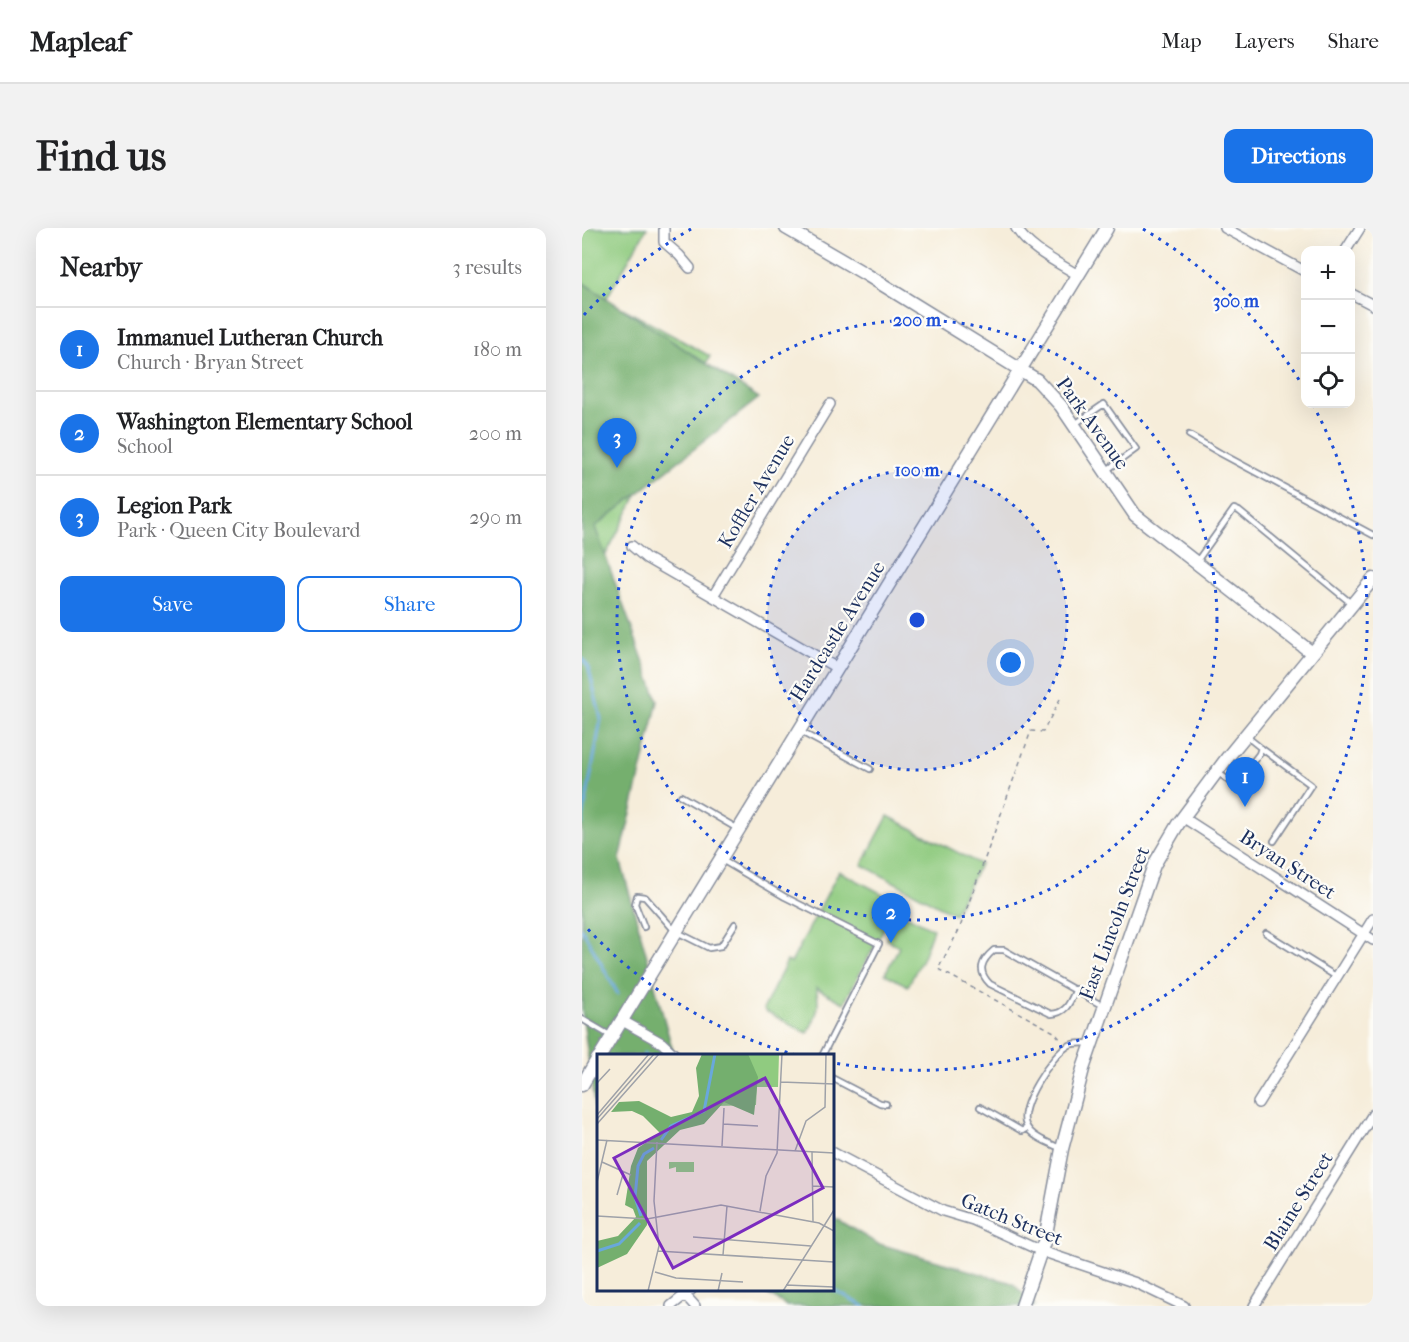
<!DOCTYPE html>
<html lang="en">
<head>
<meta charset="utf-8">
<style>
  :root { --surface:#fff; --page:#f2f2f2; --text:#202124; --muted:#757577; --line:#e0e0e0; --accent:#1a73e8 }
  body { margin:0; font-family:"IM FELL French Canon",serif; background:var(--page); color:var(--text) }
  .controls { position:absolute; right:18px; top:18px; display:grid; overflow:hidden; border-radius:12px; box-shadow:0 6px 24px #0002 }
  .controls button { width:54px; height:54px; display:grid; place-items:center; padding:0; border:0; border-bottom:2px solid var(--line); background:var(--surface); color:var(--text); font:30px sans-serif }
  .you { position:absolute; left:429px; top:435px; width:21px; height:21px; margin:-15px; border:4px solid #fff; border-radius:50%; background:#1a73e8; box-shadow:0 0 0 9px #1a73e833 }
  .badge { display:grid; place-items:center; width:39px; height:39px; border-radius:50%; background:var(--accent); color:#fff; font-size:20px; font-weight:700 }
  .pin { position:absolute; translate:-50% -50px; filter:drop-shadow(0 2px 3px #0008) }
  .pin::after { content:''; position:absolute; top:32px; width:21px; height:18px; background:inherit; clip-path:polygon(0 0,100% 0,50% 100%) }
  .list { margin:0; padding:0; list-style:none }
  h2 { display:flex; justify-content:space-between; align-items:center; height:78px; margin:0; padding:0 24px; font-size:26px }
  h2 small { font-size:20px; font-weight:400; color:var(--muted) }
  .list li { display:grid; grid-template-columns:39px 1fr auto; gap:18px; align-items:center; box-sizing:border-box; height:84px; padding:0 24px; border-top:2px solid var(--line) }
  .list b { display:block; font-size:22px; white-space:nowrap }
  .list p { margin:0; font-size:20px; white-space:nowrap; color:var(--muted) }
  .list em { font-size:20px; font-style:normal; color:var(--muted) }
  .actions { display:flex; gap:12px; padding:18px 24px }
  .actions a { flex:1; padding:14px 0; border:2px solid var(--accent); border-radius:12px; text-align:center; font-size:21px; color:var(--accent) }
  .actions .main { background:var(--accent); color:#fff }
  .icon { flex:none; width:33px; height:33px; fill:none; stroke:currentColor; stroke-width:2; stroke-linecap:round; stroke-linejoin:round }
  .map { position:relative; flex:none; width:791px; height:1078px; overflow:hidden; border-radius:12px }
  header { display:flex; align-items:center; gap:36px; box-sizing:border-box; height:84px; padding:0 30px; background:var(--surface); border-bottom:2px solid var(--line) }
  header strong { font-size:28px }
  nav { display:flex; gap:33px; margin-inline-start:auto; font-size:21px }
  .intro { display:flex; align-items:center; justify-content:space-between; box-sizing:border-box; height:144px; padding:0 36px }
  h1 { margin:0; font-size:42px }
  .button { padding:15px 27px; border-radius:12px; background:var(--accent); color:#fff; font-size:21px; font-weight:700 }
  main { display:flex; gap:36px; padding:0 36px }
  aside { flex:1; background:var(--surface); border-radius:12px; box-shadow:0 6px 24px #0002 }
  .map>svg:first-child { display:block }
</style>
</head>
<body>
<header>
<strong>Mapleaf</strong>
<nav><a>Map</a><a>Layers</a><a>Share</a></nav>
</header>
<div class="intro"><h1>Find us</h1><a class="button">Directions</a></div>
<main>
<aside>
<h2>Nearby<small>3 results</small></h2>
<ul class="list">
<li><span class="badge">1</span><div><b>Immanuel Lutheran Church</b><p>Church · Bryan Street</p></div><em>180 m</em></li>
<li><span class="badge">2</span><div><b>Washington Elementary School</b><p>School</p></div><em>200 m</em></li>
<li><span class="badge">3</span><div><b>Legion Park</b><p>Park · Queen City Boulevard</p></div><em>290 m</em></li>
</ul>
<div class="actions"><a class="main">Save</a><a>Share</a></div>
</aside>
<div class="map">
<svg width="791" height="1078" viewBox="0 0 791 1078">
  <rect width="100%" height="100%" fill="#fdfcf7"/>
  <filter id="ink" filterUnits="userSpaceOnUse"><feTurbulence type="fractalNoise" baseFrequency=".0167" numOctaves="2"/><feDisplacementMap in="SourceGraphic" scale="12" xChannelSelector="R" yChannelSelector="G"/><feConvolveMatrix kernelMatrix="1 2 1 2 8 2 1 2 1" color-interpolation-filters="sRGB"/></filter>
  <filter id="wash" filterUnits="userSpaceOnUse"><feTurbulence type="fractalNoise" baseFrequency=".008" numOctaves="4" result="noise"/><feDisplacementMap in="SourceGraphic" scale="24" xChannelSelector="R" yChannelSelector="G"/><feGaussianBlur stdDeviation="1.35" result="paint"/><feColorMatrix in="noise" values="0 0 0 0 0 0 0 0 0 0 0 0 0 0 0 0 0 1.4 0 .05"/><feComposite in="paint" operator="in"/></filter>
  <g filter="url(#wash)">
    <rect width="100%" height="100%" fill="#f6edda"/>
    <!-- green -->
    <path fill="#90cb80" stroke="#567d6f" stroke-width="1.5" d="M0 0H65L24 71 128 128 8 357 0 351Z
      M306 588 398 636 372 686 280 637Z
      M257 643 316 674 262 775 234 760C239 778 234 791 225 805L183 783 182 780 205 733 209 735Z
      M320 685 351 701 341 729 326 758 303 746 317 719 304 711Z"/>
    <!-- forest -->
    <path fill="#74af6e" stroke="#486f66" stroke-width="1.5" d="M0 54 177 170 13 299 76 473 38 631 92 827 16 828V907L0 782Z
      M251 989 294 1015 430 1055 453 1078H205L179 1062H250Z"/>
    <g fill="none" stroke-linecap="round" stroke-linejoin="round">
      <!-- stream -->
      <path stroke="#69a8db" stroke-width="3" d="M0 430 6 438 19 491 0 596
        M0 701 36 766
        M62 825V828
        M250 1061 282 1078"/>
    </g>
  </g>
  <g filter="url(#ink)">
    <g fill="none" stroke-linecap="round" stroke-linejoin="round">
      <!-- service casing -->
      <g stroke="#888e9c" stroke-width="8">
        <path id="service" d="M493 196 522 176 554 221 525 242
          M607 207 638 225 791 307
          M615 333 652 281 657 283 770 376
          M219 504 288 541
          M679 520 729 557 692 613
          M635 544 652 556 655 554 677 526 679 520 664 508
          M99 568 156 601
          M140 632 203 669 297 716 240 828
          M62 699 53 676 55 668 63 669 93 703 127 720 139 718 153 696
          M684 705 755 749
          M494 761C488 774 485 785 469 786L408 756C395 743 399 733 412 722H422L521 778
          M0 791 29 808
          M250 850 298 875 304 876
          M398 879 440 903 445 900
          M478 920C467 915 449 909 444 897 435 880 470 827 486 818 492 814 501 816 509 815"/>
      </g>
      <!-- minor casing -->
      <g stroke="#888e9c" stroke-width="12">
        <path id="minor" d="M82 0V14L97 27 108 40
          M434 0C448 22 475 34 496 47
          M643 0 724 44
          M764 22 778 0
          M768 65 791 77
          M50 318 64 330 255 440
          M131 368 248 176
          M602 590 791 712
          M39 792 80 815 94 828
          M676 875 791 691
          M250 924 361 983 391 992 459 1023 554 1055 602 1078
          M103 1067 113 1078
          M89 1078 109 1062
          M672 1078 791 886"/>
      </g>
      <!-- tertiary casing -->
      <g stroke="#888e9c" stroke-width="15">
        <path id="tertiary" d="M204 0 285 47 455 152 479 178 553 287 730 425
          M18 828 525 0
          M0 857 16 830
          M440 1078 463 1011 480 921 501 841 572 637 596 596 645 530 791 351"/>
      </g>
      <!-- path -->
      <path stroke="#888e9c" stroke-width="1.5" stroke-dasharray="4.5 4.5" stroke-linecap="butt" d="M478 471 461 504 449 503 377 702 356 741 472 804 480 813"/>
      <!-- service -->
      <use href="#service" stroke="#fff" stroke-width="4.5"/>
      <!-- minor -->
      <use href="#minor" stroke="#fff" stroke-width="9"/>
      <!-- tertiary -->
      <use href="#tertiary" stroke="#fff" stroke-width="12"/>
    </g>
  </g>
  <!-- distance rings -->
  <circle cx="335" cy="392" r="150" fill="#1d4ed8" fill-opacity=".12"/>
  <g fill="none" stroke="#1d4ed8" stroke-width="3" stroke-dasharray="3 6">
    <circle cx="335" cy="392" r="150"/>
    <circle cx="335" cy="392" r="300"/>
    <path d="M214 827A451 451 0 0 1 2 697M2 87A451 451 0 0 1 109 1M561 1A451 451 0 0 1 722 160M731 177A451 451 0 0 1 253 835"/>
  </g>
  <g text-anchor="middle" stroke-width="4.5" stroke-linejoin="round" paint-order="stroke">
    <!-- street labels -->
    <g font-size="20" fill="#1b2f5e" stroke="#fdfcf7">
      <text transform="translate(511 195) rotate(54)" y="7">Park Avenue</text>
      <text transform="translate(174 263) rotate(-59)" y="7">Koffler Avenue</text>
      <text transform="translate(255 403) rotate(-58)" y="7">Hardcastle Avenue</text>
      <text transform="translate(706 636) rotate(33)" y="7">Bryan Street</text>
      <text transform="translate(532 695) rotate(-69)" y="7">East Lincoln Street</text>
      <text transform="translate(716 973) rotate(-58)" y="7">Blaine Street</text>
      <text transform="translate(430 991) rotate(22)" y="7">Gatch Street</text>
    </g>
  </g>
  <!-- overview -->
  <g transform="translate(15 826)">
    <rect width="237" height="237" fill="#f6edda"/>
    <path d="M124 0H182L181 33H160L159 51 119 52ZM72 108H97V118H79V113L72 115Z" fill="#90cb80"/>
    <path d="M105 0H151L161 23 157 61 127 48 107 70 83 76 50 107V171L30 200 0 214V187L21 182 39 163 36 155 28 151 34 112 41 94 63 79 46 62 35 57 14 58 22 48 42 47 74 63 95 58 102 42 99 14Z" fill="#74af6e"/>
    <path fill="none" stroke="#69a8db" stroke-width="3" d="M64 86 74 72 107 57 118 0M44 162 38 143 41 112 47 100 57 94M0 197 22 190 43 169"/>
    <path fill="none" stroke="#9ea1a8" stroke-width="1.5" d="M184 28 237 30M0 29 13 15M0 61 52 0M0 65 57 0M0 70 62 0M126 70 161 72M0 86 237 99M125 92 127 54M198 97 209 67 228 53 229 0M215 98 216 168M5 108 34 121M0 128 10 86M215 132 237 133M20 141 27 117M163 157 169 122 180 99 185 0M0 162 50 165 124 151 222 169 237 177M96 183 214 192M61 197 237 208M126 201 130 152M58 218 79 224 146 228M189 231 237 233M51 237 62 192 57 147 60 88M121 237 125 219M186 237 237 156"/>
    <path fill="#7b2cbf" fill-opacity="0.15" stroke="#7b2cbf" stroke-width="3" d="M168 24 226 134 76 214 17 104Z"/>
    <rect width="237" height="237" fill="none" stroke="#1b2f5e" stroke-width="3"/>
  </g>
  <circle cx="335" cy="392" r="9" fill="#1d4ed8" stroke="#fdfcf7" stroke-width="3"/>
  <g font-size="18" text-anchor="middle" font-weight="bold" fill="#1d4ed8" stroke="#fdfcf7" stroke-width="4.5" stroke-linejoin="round" paint-order="stroke">
    <text x="654" y="79">300 m</text>
    <text x="335" y="98">200 m</text>
    <text x="335" y="248">100 m</text>
  </g>
</svg>
<div class="controls">
<button>+</button>
<button>−</button>
<button><svg class="icon" aria-label="locate" viewBox="0 0 24 24"><circle cx="12" cy="12" r="6"/><path d="M12 2v4M12 18v4M2 12h4M18 12h4"/></svg></button>
</div>
<div class="you"></div>
<div class="pin badge" style="left:663px;top:579px">1</div>
<div class="pin badge" style="left:309px;top:715px">2</div>
<div class="pin badge" style="left:35px;top:240px">3</div>
</div>
</main>
</body>
</html>
